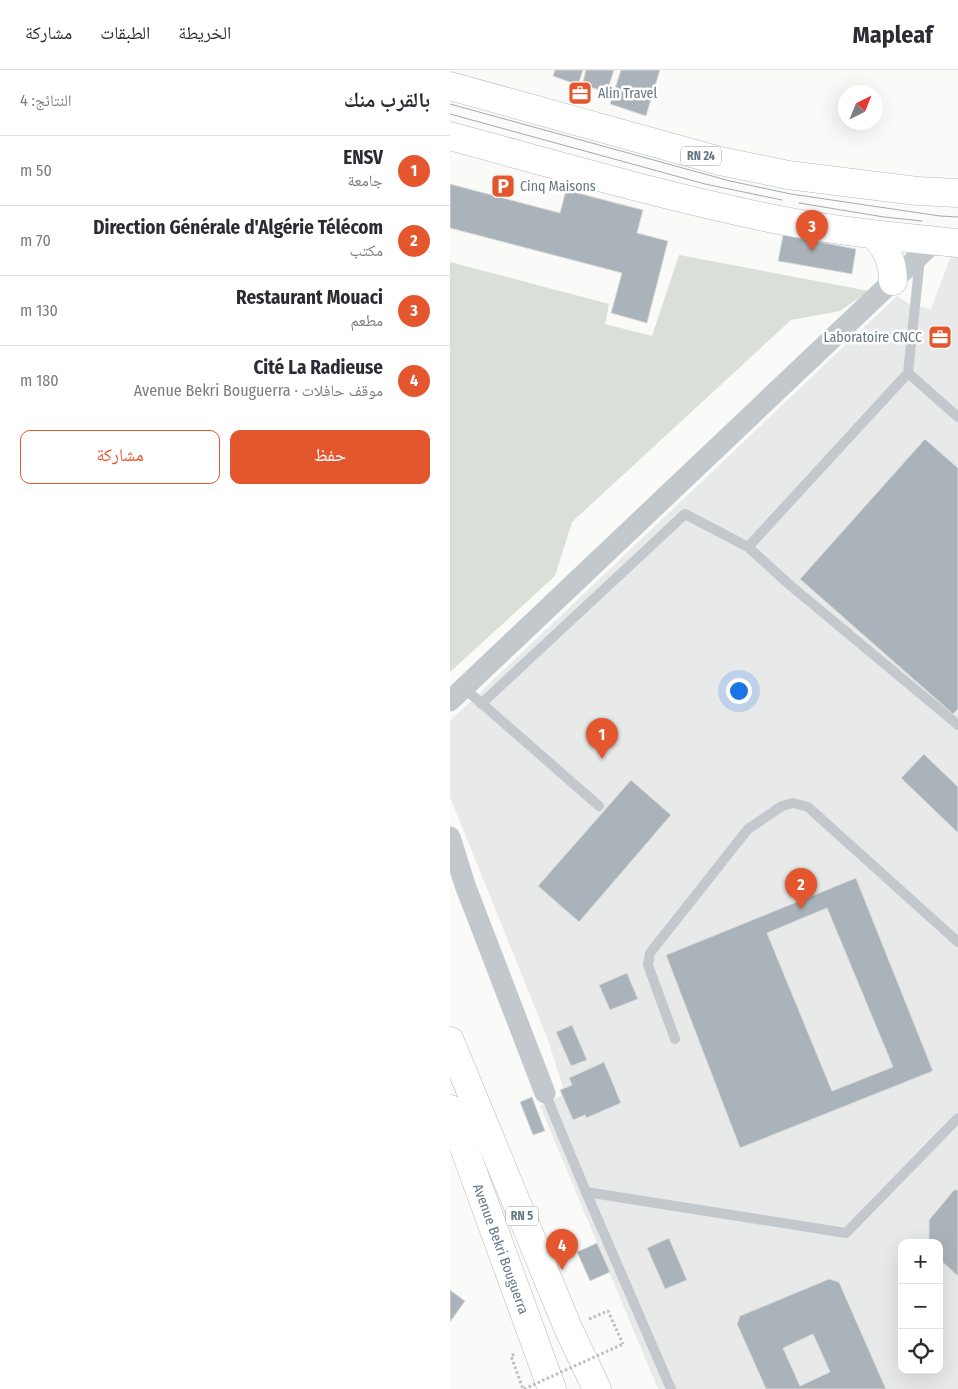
<!DOCTYPE html>
<html lang="ar">
<head>
<meta charset="utf-8">
<style>
  :root { --surface:#fff; --page:#f7f7f7; --text:#2b2b33; --muted:#7c7c81; --line:#e1e1e2; --accent:#e4572e }
  body { margin:0; font-family:"Fira Sans Condensed","Noto Naskh Arabic",sans-serif; background:var(--page); color:var(--text); direction:rtl }
  .controls { position:absolute; right:15px; bottom:15px; display:grid; overflow:hidden; border-radius:10px; box-shadow:0 5px 20px #0002 }
  .controls button { width:45px; height:45px; display:grid; place-items:center; padding:0; border:0; border-bottom:1px solid var(--line); background:var(--surface); color:var(--text); font:25px sans-serif }
  .compass { position:absolute; left:388px; top:15px; width:45px; height:45px; border-radius:50%; background:var(--surface); box-shadow:0 5px 20px #0002; rotate:43deg }
  .you { position:absolute; left:288px; top:620px; width:18px; height:18px; margin:-12px; border:4px solid #fff; border-radius:50%; background:#1a73e8; box-shadow:0 0 0 8px #1a73e833 }
  .badge { display:grid; place-items:center; width:32px; height:32px; border-radius:50%; background:var(--accent); color:#fff; font-size:16px; font-weight:700 }
  .pin { position:absolute; translate:-50% -41px; filter:drop-shadow(0 1px 2px #0008) }
  .pin::after { content:''; position:absolute; top:26px; width:18px; height:15px; background:inherit; clip-path:polygon(0 0,100% 0,50% 100%) }
  .list { margin:0; padding:0; list-style:none }
  h2 { display:flex; justify-content:space-between; align-items:center; height:65px; margin:0; padding:0 20px; font-size:21px }
  h2 small { font-size:16px; font-weight:400; color:var(--muted) }
  .list li { display:grid; grid-template-columns:32px 1fr auto; gap:15px; align-items:center; box-sizing:border-box; height:70px; padding:0 20px; border-top:1px solid var(--line) }
  .list b { display:block; font-size:19px; white-space:nowrap }
  .list p { margin:0; font-size:16px; white-space:nowrap; color:var(--muted) }
  .list em { font-size:16px; font-style:normal; color:var(--muted) }
  .actions { display:flex; gap:10px; padding:15px 20px }
  .actions a { flex:1; padding:11px 0; border:1px solid var(--accent); border-radius:10px; text-align:center; font-size:18px; color:var(--accent) }
  .actions .main { background:var(--accent); color:#fff }
  .icon { flex:none; width:28px; height:28px; fill:none; stroke:currentColor; stroke-width:2; stroke-linecap:round; stroke-linejoin:round }
  .map { position:relative; flex:none; width:508px; height:1319px; overflow:hidden; direction:ltr }
  header { display:flex; align-items:center; gap:30px; box-sizing:border-box; height:70px; padding:0 25px; background:var(--surface); border-bottom:1px solid var(--line) }
  header strong { font-size:24px }
  nav { display:flex; gap:28px; margin-inline-start:auto; font-size:18px }
  main { display:flex }
  aside { flex:1; background:var(--surface) }
  .map>svg:first-child { display:block }
</style>
</head>
<body>
<header>
<strong>Mapleaf</strong>
<nav><a>الخريطة</a><a>الطبقات</a><a>مشاركة</a></nav>
</header>
<main>
<div class="map">
<svg width="508" height="1319" viewBox="0 0 508 1319">
  <rect width="100%" height="100%" fill="#fafaf8"/>
  <!-- built -->
  <path fill="#e8e9e9" fill-rule="evenodd" d="M502 183H508V1319H208L90 1036 115 1024 98 970 0 727V651L447 226 459 234 481 239ZM452 1173H489V1300H452Z"/>
  <!-- green -->
  <path fill="#dadfd7" d="M229 185 419 221 390 241 341 250 122 452 105 506 0 602V192L159 234 155 254 202 266Z"/>
  <!-- building -->
  <path fill="#aab3b9" stroke="#dcdcda" fill-rule="evenodd" d="M105 0H133L128 15 103 6Z
    M136 0H164L157 22 132 15Z
    M171 0H210L196 46 160 34Z
    M0 114 110 143 116 120 193 140 187 163 218 171 197 253 161 243 172 203 0 158Z
    M333 165 406 179 402 204 328 191Z
    M475 369 508 398V639L503 644 350 509Z
    M474 684 508 717V763L451 708Z
    M181 710 221 745 129 852 88 816Z
    M406 808 483 1001 290 1078 216 885Z
    M377 838 443 997 382 1021 317 863Z
    M177 903 188 929 160 940 149 915Z
    M122 955 137 990 121 996 106 962Z
    M154 992 171 1033 136 1048 135 1045 123 1050 110 1020 122 1015 119 1008Z
    M82 1027 95 1061 83 1065 70 1032Z
    M504 1120H508V1206L489 1189V1173H479V1150Z
    M219 1168 237 1210 215 1219 197 1178Z
    M147 1173 160 1202 140 1211 127 1182Z
    M379 1209 389 1212 436 1319H316L287 1254 290 1246ZM363 1264 380 1302 350 1316 333 1278Z
    M0 1220 15 1231 0 1252Z"/>
  <g fill="none" stroke-linecap="round" stroke-linejoin="round">
    <!-- primary casing -->
    <g stroke="#b5babe" stroke-width="29">
      <path id="primary" d="M0 16 270 91 338 105 467 121 508 123
        M0 66C107 95 215 127 324 149 384 161 446 167 508 173
        M424 165C437 178 443 192 443 211"/>
    </g>
    <!-- highway casing -->
    <g stroke="#b4b9bd" stroke-width="29">
      <g id="highway">
        <path d="M0 971 118 1258 147 1319"/>
        <path id="s1" d="M0 1039 102 1319"/>
      </g>
    </g>
    <!-- path -->
    <path stroke="#bbbfc2" stroke-width="3" stroke-dasharray="2.5 2.5" stroke-linecap="butt" d="M139 1249 158 1241 173 1274
      M64 1284 61 1286 73 1319"/>
    <!-- lane -->
    <path stroke="#c3c8cc" stroke-width="10" d="M458 303 470 188
      M298 477 341 516 508 655
      M14 618 149 736
      M31 634 235 444 298 477 458 303 508 347
      M225 969 198 895 200 883 298 759 332 736 343 733 358 737 508 872
      M95 1023 136 1122 396 1163 508 1048
      M136 1122 221 1319"/>
    <!-- street -->
    <path stroke="#c3c8cc" stroke-width="21" d="M0 631 485 171
      M0 767 15 815 95 1023"/>
    <!-- primary -->
    <use href="#primary" stroke="#fff" stroke-width="28"/>
    <!-- highway -->
    <use href="#highway" stroke="#fff" stroke-width="28"/>
    <!-- tram -->
    <path stroke="#a2aab0" stroke-width="1" d="M0 34 280 111 341 124 490 146 508 147
      M0 44 255 114 332 130
      M349 133 434 147 472 151"/>
    <!-- path-bridge -->
    <path stroke="#bbbfc2" stroke-width="3" stroke-dasharray="2.5 2.5" stroke-linecap="butt" d="M74 1319 173 1274"/>
  </g>
  <!-- icons -->
  <defs>
    <g id="office-square" transform="scale(1.25)"><rect x="-9" y="-9" width="18" height="18" rx="4" fill="#e4572e" stroke="#fff"/><path d="M-6-3h4V-5.5h4V-3h4V5H-6ZM-1-4.5V-3h2v-1.5ZM-6 0V1H6V0Z" fill="#fff"/></g>
    <g id="parking-square" transform="scale(1.25)"><rect x="-9" y="-9" width="18" height="18" rx="4" fill="#e4572e" stroke="#fff"/><path d="M-3.5-5.5H1a3.5 3.5 0 0 1 0 7H-1V5.5H-3.5ZM-1-3.4V-.6H.8a1.4 1.4 0 0 0 0-2.8Z" fill="#fff"/></g>
  </defs>
  <g fill-rule="evenodd">
    <use href="#office-square" x="130" y="23"/>
    <use href="#parking-square" x="53" y="116"/>
    <use href="#office-square" x="490" y="267"/>
  </g>
  <g text-anchor="middle" stroke-width="5" stroke-linejoin="round" paint-order="stroke">
    <!-- shield labels -->
    <g fill="#fff" stroke="#939fa8" stroke-width="1">
      <rect x="231" y="76.5" width="40" height="19" rx="4"/>
      <rect x="56" y="1136.5" width="32" height="19" rx="4"/>
    </g>
    <g font-size="12" font-weight="bold" fill="#657683">
      <text x="251" y="90">RN 24</text>
      <text x="72" y="1150">RN 5</text>
    </g>
    <!-- poi labels -->
    <g font-size="14" fill="#657683" stroke="#fff" text-anchor="start">
      <text x="148" y="28">Alin Travel</text>
      <text x="70" y="121">Cinq Maisons</text>
      <text x="472" y="272" text-anchor="end">Laboratoire CNCC</text>
    </g>
    <!-- street labels -->
    <g font-size="14" fill="#657683" stroke="#fff">
      <text dy="5" stroke="none"><textPath href="#s1" startOffset="149">Avenue Bekri Bouguerra</textPath></text>
    </g>
  </g>
</svg>
<div class="controls">
<button>+</button>
<button>−</button>
<button><svg class="icon" aria-label="locate" viewBox="0 0 24 24"><circle cx="12" cy="12" r="6"/><path d="M12 2v4M12 18v4M2 12h4M18 12h4"/></svg></button>
</div>
<svg class="compass" viewBox="-18 -18 36 36"><path d="M0-13l5 13h-10z" fill="#e53935"/><path d="M0 13l5-13h-10z" fill="#7c7c81"/></svg>
<div class="you"></div>
<div class="pin badge" style="left:152px;top:689px">1</div>
<div class="pin badge" style="left:351px;top:839px">2</div>
<div class="pin badge" style="left:362px;top:181px">3</div>
<div class="pin badge" style="left:112px;top:1200px">4</div>
</div>
<aside>
<h2>بالقرب منك<small>النتائج: 4</small></h2>
<ul class="list">
<li><span class="badge">1</span><div><b>ENSV</b><p>جامعة</p></div><em>50 m</em></li>
<li><span class="badge">2</span><div><b>Direction Générale d'Algérie Télécom</b><p>مكتب</p></div><em>70 m</em></li>
<li><span class="badge">3</span><div><b>Restaurant Mouaci</b><p>مطعم</p></div><em>130 m</em></li>
<li><span class="badge">4</span><div><b>Cité La Radieuse</b><p>موقف حافلات · Avenue Bekri Bouguerra</p></div><em>180 m</em></li>
</ul>
<div class="actions"><a class="main">حفظ</a><a>مشاركة</a></div>
</aside>
</main>
</body>
</html>
